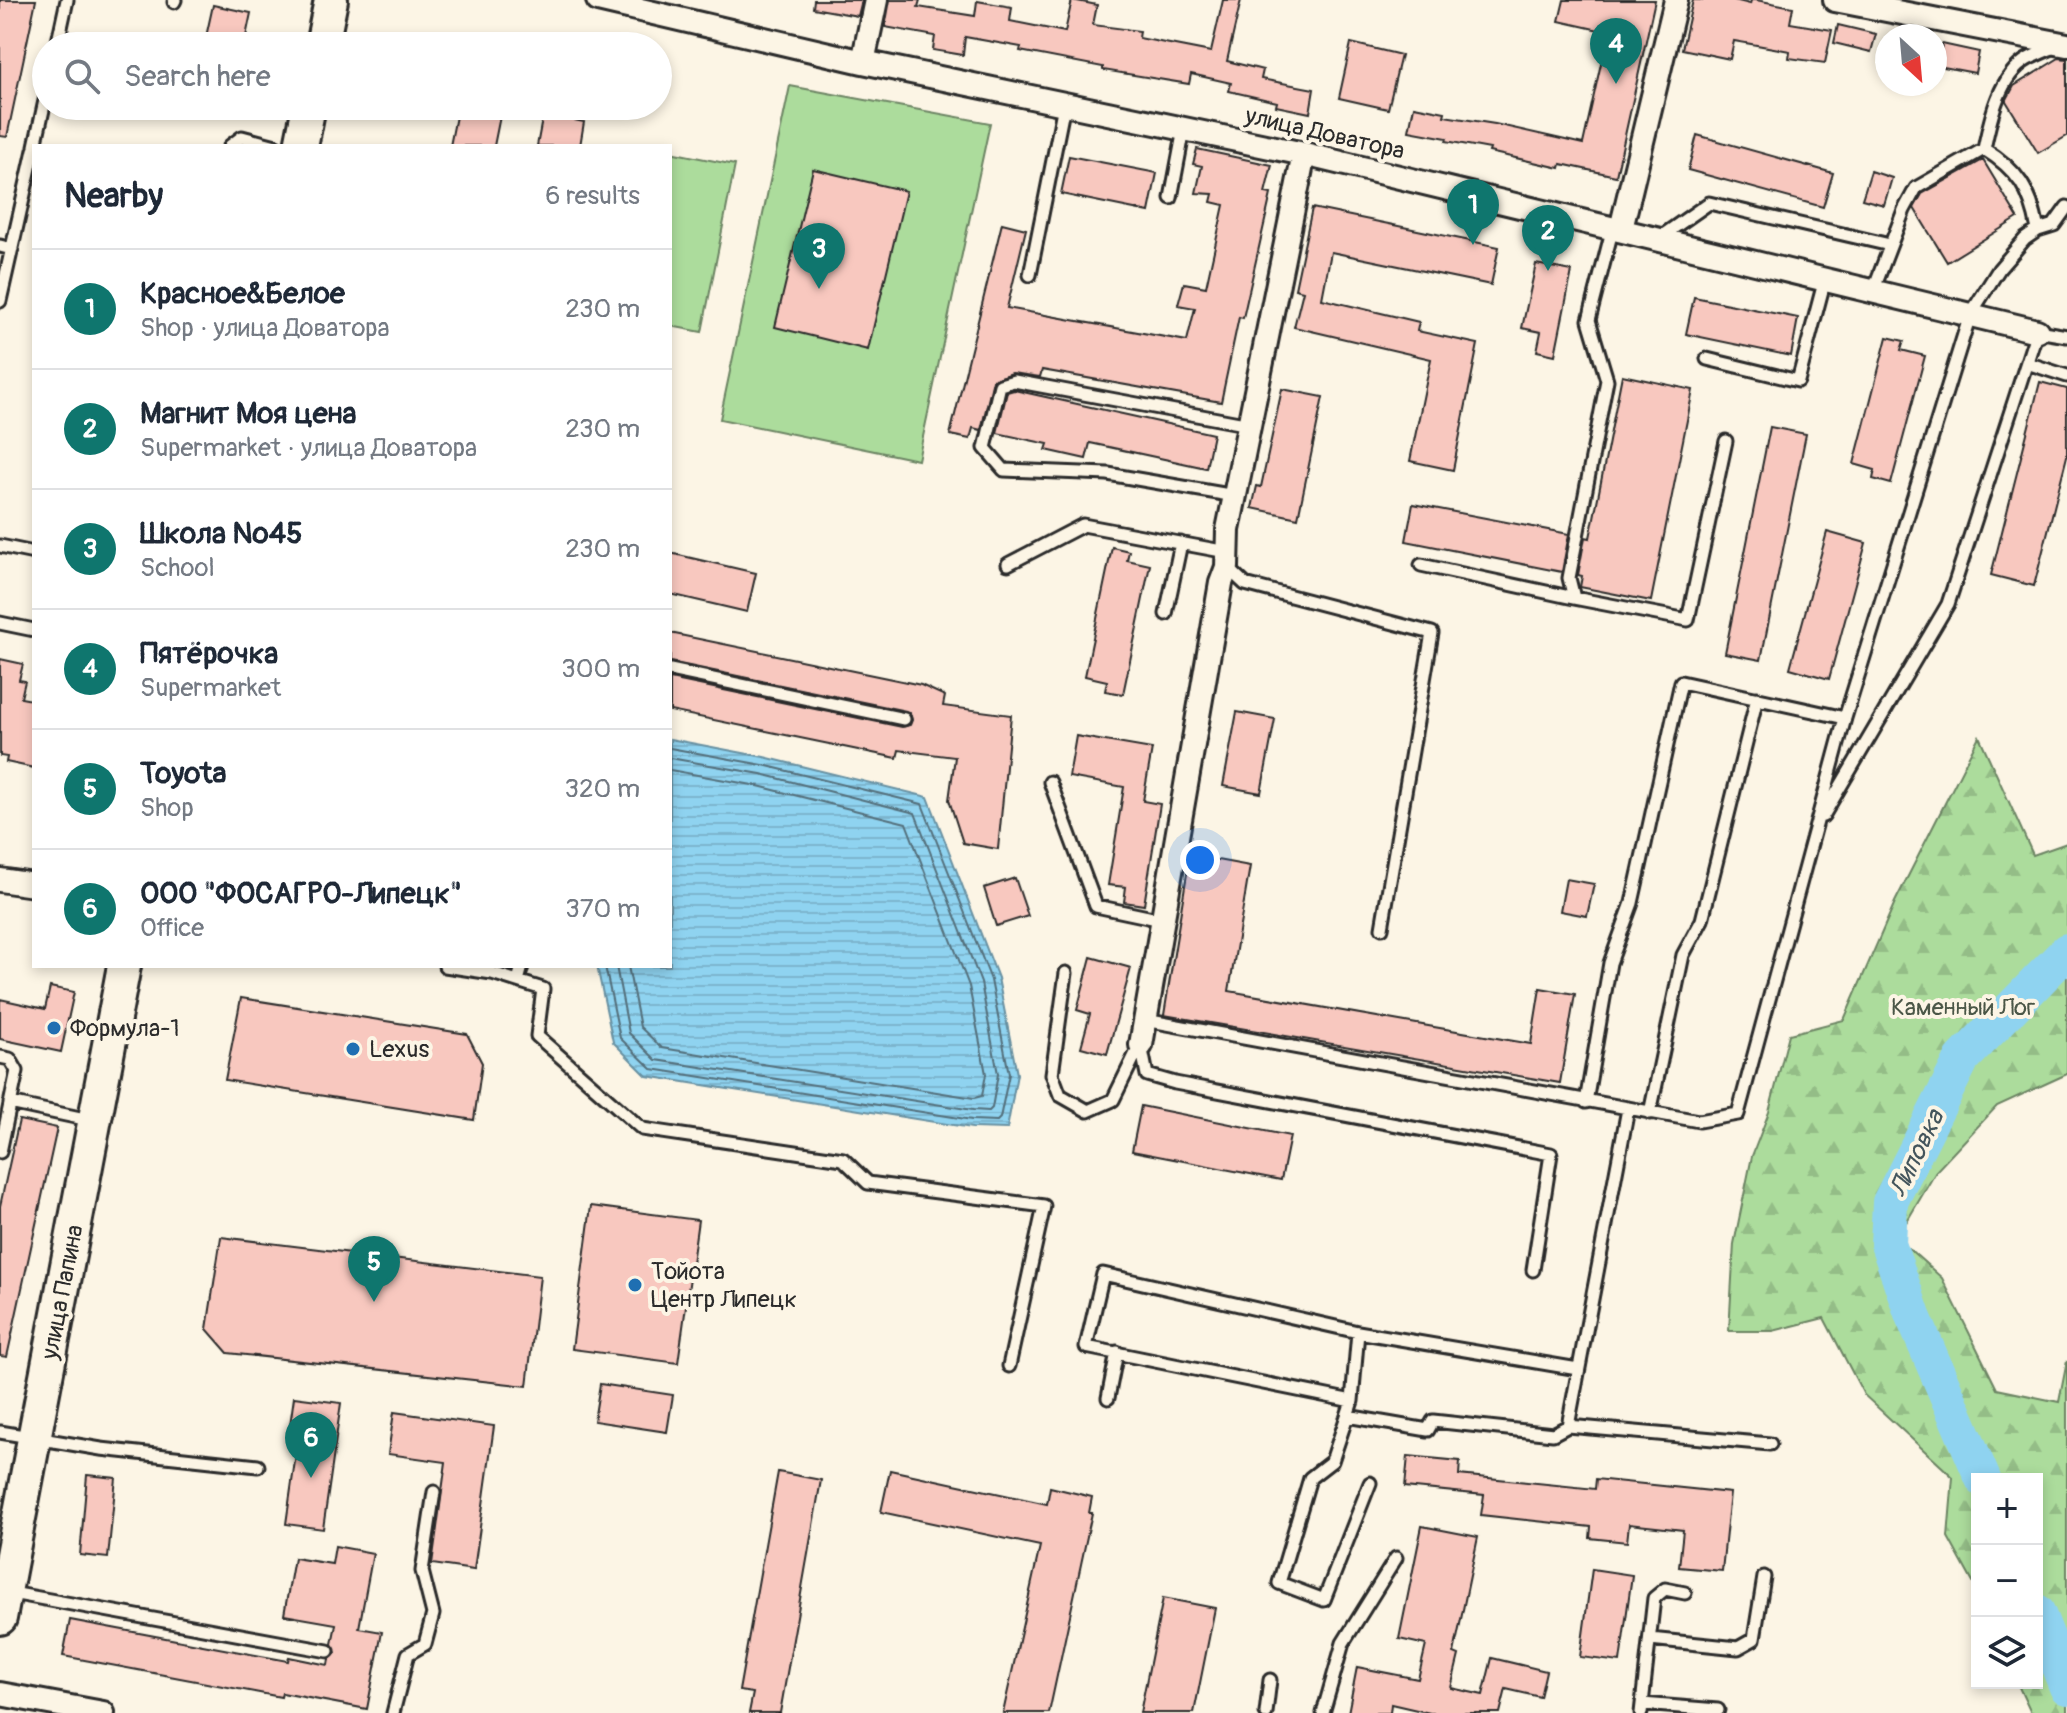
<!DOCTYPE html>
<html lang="en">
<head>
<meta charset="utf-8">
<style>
  :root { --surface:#fff; --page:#f2f2f3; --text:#1f2937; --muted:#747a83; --line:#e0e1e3; --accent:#0f766e }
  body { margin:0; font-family:Pangolin,sans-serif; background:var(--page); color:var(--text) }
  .controls { position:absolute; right:24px; bottom:24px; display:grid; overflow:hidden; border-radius:0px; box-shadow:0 4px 12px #0003 }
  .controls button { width:72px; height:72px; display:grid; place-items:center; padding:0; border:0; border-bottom:2px solid var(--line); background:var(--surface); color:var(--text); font:40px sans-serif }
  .compass { position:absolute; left:1875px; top:24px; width:72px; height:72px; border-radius:50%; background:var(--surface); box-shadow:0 4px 12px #0003; rotate:154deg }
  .you { position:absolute; left:1200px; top:860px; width:28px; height:28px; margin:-20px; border:6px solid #fff; border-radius:50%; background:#1a73e8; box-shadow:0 0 0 12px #1a73e833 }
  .badge { display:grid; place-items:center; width:52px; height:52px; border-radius:50%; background:var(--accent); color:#fff; font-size:26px; font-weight:700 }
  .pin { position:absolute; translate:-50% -66px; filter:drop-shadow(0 2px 4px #0008) }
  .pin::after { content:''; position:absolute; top:42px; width:28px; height:24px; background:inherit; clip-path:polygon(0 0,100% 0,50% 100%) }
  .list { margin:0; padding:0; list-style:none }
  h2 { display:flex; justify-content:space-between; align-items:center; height:104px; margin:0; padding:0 32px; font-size:34px }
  h2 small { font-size:26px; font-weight:400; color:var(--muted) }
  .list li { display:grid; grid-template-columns:52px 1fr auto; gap:24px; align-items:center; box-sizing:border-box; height:120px; padding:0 32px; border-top:2px solid var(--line) }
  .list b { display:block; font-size:30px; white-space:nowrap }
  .list p { margin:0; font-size:26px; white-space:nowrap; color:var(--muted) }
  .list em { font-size:26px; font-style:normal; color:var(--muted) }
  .icon { flex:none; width:44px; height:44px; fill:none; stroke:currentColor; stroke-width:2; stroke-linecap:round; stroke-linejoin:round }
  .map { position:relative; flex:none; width:2067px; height:1713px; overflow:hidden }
  .search { position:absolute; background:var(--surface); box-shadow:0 4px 12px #0003; left:32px; top:32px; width:640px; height:88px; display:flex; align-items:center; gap:20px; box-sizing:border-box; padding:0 28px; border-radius:44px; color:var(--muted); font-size:30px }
  .panel { position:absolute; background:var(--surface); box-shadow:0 4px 12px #0003; left:32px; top:144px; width:640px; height:824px; border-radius:0px }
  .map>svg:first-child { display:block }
</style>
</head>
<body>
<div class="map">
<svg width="2067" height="1713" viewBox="0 0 2067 1713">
  <defs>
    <pattern id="forest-firs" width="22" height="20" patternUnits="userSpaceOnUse" patternTransform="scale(2)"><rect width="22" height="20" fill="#acdc9c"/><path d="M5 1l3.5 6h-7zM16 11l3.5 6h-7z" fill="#94bd87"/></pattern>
    <pattern id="water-rules" width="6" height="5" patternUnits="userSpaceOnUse" patternTransform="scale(2)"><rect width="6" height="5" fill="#8fd3f0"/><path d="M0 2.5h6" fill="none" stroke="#7cb5ce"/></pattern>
  </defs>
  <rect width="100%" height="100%" fill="#fcf5e5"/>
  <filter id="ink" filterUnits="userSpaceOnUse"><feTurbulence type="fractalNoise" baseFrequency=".0125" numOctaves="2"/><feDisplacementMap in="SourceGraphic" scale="16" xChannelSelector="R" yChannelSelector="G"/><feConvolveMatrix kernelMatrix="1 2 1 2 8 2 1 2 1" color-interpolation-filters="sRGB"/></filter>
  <g filter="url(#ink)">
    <!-- forest -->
    <path fill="url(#forest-firs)" stroke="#6c8464" stroke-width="2" d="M1979 736 2033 855 2067 843V1074L1997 1106 1937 1170 1897 1238 1942 1278 1997 1389 2059 1402 2067 1361V1713H2031L2017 1683H2037V1479H1977V1590L1948 1537 1953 1477 1864 1395 1824 1318 1773 1331H1729L1734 1244 1752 1156 1769 1112 1789 1034 1844 1020 1895 902Z"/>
    <!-- pitch -->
    <path fill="#acdc9c" stroke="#6c8464" stroke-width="2" d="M790 86 990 123 918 460 720 419Z
      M670 152 735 165 702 332 670 326Z"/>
    <!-- water -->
    <path fill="url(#water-rules)" stroke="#6790a1" stroke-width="2" d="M670 739 764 757 928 797 998 978 1017 1074 1007 1129 972 1128 647 1076 613 1042 597 966H670Z"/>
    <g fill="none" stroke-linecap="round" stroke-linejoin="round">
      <!-- shore -->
      <path stroke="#536e7a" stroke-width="2" d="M605 966 620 1038 652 1069 972 1120 997 1121 1000 1118 1009 1074 991 980 922 804 763 765 670 748
        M616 966 629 1033 656 1060 973 1110 989 1111 992 1108 998 1074 981 983 915 813 761 774 670 758
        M628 966 640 1027 662 1048 974 1098 982 1096 986 1074 969 986 906 823 758 786 670 770"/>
      <!-- river -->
      <path stroke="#8fd3f0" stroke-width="36" d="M1983 1479 1913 1316 1888 1244 1890 1202 1962 1059 2067 951
        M2037 1612 2067 1687"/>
    </g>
    <!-- building -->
    <path fill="#f8c8bf" stroke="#2b2b2b" stroke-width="2" d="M0 0H36L7 137 0 136Z
      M814 0H862L858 16 813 8Z
      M890 0H920L918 7 975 16 977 1 1012 7 1010 21 1065 32 1072 0 1097 5 1093 25 1140 31 1139 38 1211 52 1223 0H1241L1227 61 1263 70 1261 79 1314 89 1310 113 1276 106 1277 102 1229 91 1231 83 1191 74 1189 84 1103 70V67L1020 51 1021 47 965 37 963 55 933 50 935 36 885 27Z
      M1564 0H1655L1616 176 1561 164 1560 168 1489 152 1490 149 1446 141 1447 138 1409 131 1414 106 1445 112 1444 116 1495 124 1583 144 1608 32 1559 21Z
      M1693 0H1734L1750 4 1751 0H1756L1793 7 1790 23 1832 30 1825 63 1789 58 1790 51 1734 41 1730 59 1682 49Z
      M213 5 251 13 244 46H204Z
      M1838 25 1876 34 1871 52 1834 43Z
      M1351 43 1401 55 1388 109 1339 98Z
      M1942 44 1979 52 1975 73 1938 66Z
      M2059 58 2067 59V136L2038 153 2006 101 2014 86Z
      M458 106H502L494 146H450Z
      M543 114 584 122 580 146H537Z
      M1697 135 1833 173 1823 207 1688 170Z
      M1197 149 1272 165 1265 193 1271 194 1243 318 1239 317 1221 402 1042 370 1040 377 1012 373 993 380 981 430 973 428 970 439 950 435 1002 223 1026 229 1007 308 1187 341 1195 308 1178 305 1184 283 1206 287 1224 205 1211 202 1213 194 1196 193 1202 166 1193 164Z
      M1069 156 1157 173 1149 212 1061 194Z
      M1983 160 2018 218 1947 262 1914 208 1922 194Z
      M813 169 906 191 868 350 775 327Z
      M1871 171 1892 178 1884 205 1862 199Z
      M1312 208 1499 247 1491 285 1331 252 1322 299 1419 322 1417 331 1478 344 1453 470 1410 461 1431 359 1294 327 1303 291 1295 289Z
      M1536 264 1572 271 1555 355 1537 351 1541 332 1522 328Z
      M1694 297 1798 318 1791 356 1686 334Z
      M1887 337 1904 341 1901 350 1925 356 1891 484 1873 479 1875 470 1854 464Z
      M1622 375 1693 390 1651 601 1580 587 1582 576 1578 575 1585 537 1590 538Z
      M2040 382 2067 389V456L2034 586 1991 575Z
      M1282 389 1323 397 1298 518 1252 508 1257 486 1261 487Z
      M1014 390 1213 434 1206 468 1090 443 1086 459 1046 450 1048 444 997 433 1007 392Z
      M1770 427 1806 434 1761 660 1725 653Z
      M1413 504 1569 534 1562 572 1406 541Z
      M1827 532 1866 543 1829 679 1790 668Z
      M1112 547 1129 551 1127 560 1150 565 1123 694 1105 691 1107 681 1085 676Z
      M670 553 756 573 747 612 670 594Z
      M670 633 921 685 945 696 943 706 1011 715 998 849 963 843 949 800 955 757 899 750 897 758 670 711V679L902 727 910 725 912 720 910 713 906 711 670 662Z
      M0 659 23 664 19 680 25 681 21 698 32 700 30 711 34 712V768L6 762 7 757 0 756Z
      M1237 712 1275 719 1261 793 1223 786Z
      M1076 736 1152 749 1143 801 1160 804 1144 905 1124 902 1126 887 1108 885 1124 787 1069 777Z
      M1190 855 1250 866 1229 991 1531 1044 1540 988 1575 994 1560 1083 1164 1015Z
      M1015 878 1028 916 996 926 984 888Z
      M1566 879 1594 884 1587 916 1560 911Z
      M1091 957 1131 968 1107 1054 1081 1047 1090 1014 1077 1010Z
      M50 987 74 992 61 1052 0 1039V999L45 1009Z
      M241 998 467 1034 482 1063 474 1120 225 1080Z
      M1141 1106 1290 1136 1281 1180 1132 1151Z
      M19 1120 57 1128 7 1357 0 1356V1206Z
      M591 1206 698 1220 678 1363 572 1349Z
      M221 1237 540 1276 527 1386 228 1353 207 1329Z
      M600 1384 673 1395 667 1432 594 1421Z
      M294 1397 341 1403 323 1529 286 1524 299 1433 289 1432Z
      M394 1412 494 1426 474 1570 432 1564 446 1462 388 1454Z
      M1408 1456 1460 1461 1459 1475 1595 1489 1596 1479 1730 1493 1722 1571 1679 1567 1683 1530 1629 1524 1627 1542 1590 1538 1591 1527 1481 1515 1484 1495 1405 1487Z
      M890 1470 1047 1504 1050 1487 1092 1497 1089 1513H1092L1049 1713H1003L1040 1546 881 1512Z
      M778 1472 821 1480 780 1713H749L753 1693 739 1691Z
      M87 1475 116 1478 108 1558 80 1555Z
      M1422 1526 1478 1537 1454 1653 1459 1655 1451 1688 1483 1695 1492 1658 1546 1671 1540 1697 1506 1689 1500 1713H1430L1391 1704 1390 1713H1348L1357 1667 1418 1679 1426 1645 1399 1639Z
      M335 1546 373 1553 359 1628 382 1632 367 1709 282 1693 281 1697 63 1656 70 1620 288 1661 289 1657 328 1665 329 1659 336 1653 332 1644 336 1624 284 1615 294 1558 332 1564Z
      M1592 1569 1632 1575 1620 1662 1580 1657Z
      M1163 1598 1215 1608 1194 1713H1140Z"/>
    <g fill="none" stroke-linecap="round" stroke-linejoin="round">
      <!-- lane casing -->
      <g stroke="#2b2b2b" stroke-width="17">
        <path id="lane" d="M174 2 175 0
          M57 46 67 0
          M35 146 46 96
          M230 146 242 137 276 146
          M1984 149C1990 120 1999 75 2028 59 2037 54 2048 50 2057 46
          M1171 198 1184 129
          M1659 238 1709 203 1890 245
          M0 246 12 249
          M1030 275 1064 105
          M1873 291 1904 210 1916 188 1984 149C2018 170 2031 191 2038 230
          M0 301 34 150
          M1707 359 1798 381 1825 279
          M2027 363 2067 376
          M1235 496 1108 474 1004 470 985 448 1000 385 1014 381 1250 425
          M0 546 34 553
          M1008 564 1083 525 1227 552
          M1421 565 1574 598 1688 620 1726 441
          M1227 567 1245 584 1432 633 1382 928
          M1574 598 1569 578 1607 380 1589 320 1613 227
          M1166 614 1181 543
          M0 623 34 630
          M670 670 904 719
          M1050 782 1096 906 1162 920
          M1823 816 1948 604 2037 331 2067 336
          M445 966 492 973 543 989 537 1036 642 1129 843 1159 868 1183 1044 1206 1009 1366
          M1066 973 1052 1074 1060 1095 1088 1111 1113 1100 1140 1045
          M518 981 522 966
          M1145 1020 1699 1121 1738 1114 1845 718
          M1141 1045 1147 1075 1175 1083 1551 1154 1533 1270
          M0 1057 10 1059 17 1071 0 1152
          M1586 1102 1610 963 1632 903 1681 682 1845 718 1970 315 1999 269 2025 239 2038 230 2054 225 2067 207
          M10 1103 94 1121
          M1628 1109 1568 1426 1770 1444
          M1650 1113 1683 955 1702 920 1757 698
          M1108 1398 1117 1352
          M1352 1401 1358 1332
          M1347 1416 1428 1430 1433 1421 1553 1434 1568 1426
          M0 1432 101 1449 258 1466
          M1370 1483 1324 1600 1279 1583 1310 1478 1332 1461 1352 1401 1086 1347 1103 1274 1358 1332 1578 1369
          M6 1592 328 1651
          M1650 1639 1738 1648 1754 1639 1764 1577
          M1642 1704 1718 1710
          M393 1713 408 1654 425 1644 433 1614 422 1571 434 1492
          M1266 1713 1270 1680
          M1323 1713 1343 1643 1396 1558
          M1641 1713 1654 1598 1665 1589 1685 1593"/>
      </g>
      <!-- street casing -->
      <g stroke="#2b2b2b" stroke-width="28">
        <path id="street" d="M598 0 863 62 1304 154 2037 331
          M1835 0 2067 45
          M863 62 876 0
          M1621 229 1676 0
          M0 880 34 885
          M1141 1045 1221 583 1227 567 1228 530 1304 154
          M0 1694 103 1713"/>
      </g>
      <!-- secondary casing -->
      <g stroke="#2b2b2b" stroke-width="38">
        <path id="secondary" d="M322 46 331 0
          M301 146 309 106
          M0 1618 124 966"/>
      </g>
      <!-- lane -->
      <use href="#lane" stroke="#fcf5e5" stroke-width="11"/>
      <!-- street -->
      <use href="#street" stroke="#fcf5e5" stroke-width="22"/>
      <!-- secondary -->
      <use href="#secondary" stroke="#fcf5e5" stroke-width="32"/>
    </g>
  </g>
  <!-- markers -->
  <g fill="#1f6fb2" stroke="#fcf5e5" stroke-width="3">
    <circle cx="54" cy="1028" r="8"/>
    <circle cx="353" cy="1049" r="8"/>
    <circle cx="635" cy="1285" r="8"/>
  </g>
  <g text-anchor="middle" stroke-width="8" stroke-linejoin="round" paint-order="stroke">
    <!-- street labels -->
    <g font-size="24" fill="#2b2b2b" stroke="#fcf5e5">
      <text transform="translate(1325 133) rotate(13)" y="8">улица Доватора</text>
      <text transform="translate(62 1292) rotate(-79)" y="8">улица Папина</text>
    </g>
    <!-- park labels -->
    <g font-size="24" fill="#4b5747" stroke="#fcf5e5">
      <text x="1963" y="1015">Каменный Лог</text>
    </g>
    <!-- poi labels -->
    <g font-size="24" fill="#2b2b2b" stroke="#fcf5e5" text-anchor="start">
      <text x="70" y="1036">Формула-1</text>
      <text x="369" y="1057">Lexus</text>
      <text x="651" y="1279">Тойота<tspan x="651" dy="28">Центр Липецк</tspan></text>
    </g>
    <!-- water labels -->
    <g font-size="26" font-style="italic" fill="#44555c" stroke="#fcf5e5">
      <text transform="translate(1916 1153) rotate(-64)" y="9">Липовка</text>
    </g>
  </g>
</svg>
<div class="controls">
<button>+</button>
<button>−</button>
<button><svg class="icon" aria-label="layers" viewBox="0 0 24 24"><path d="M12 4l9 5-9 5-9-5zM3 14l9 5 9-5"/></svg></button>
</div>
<svg class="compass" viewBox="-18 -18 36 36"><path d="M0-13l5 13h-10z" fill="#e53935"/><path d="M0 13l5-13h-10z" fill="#747a83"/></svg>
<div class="you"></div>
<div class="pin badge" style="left:1473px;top:245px">1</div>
<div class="pin badge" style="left:1548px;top:271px">2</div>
<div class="pin badge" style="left:819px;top:289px">3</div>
<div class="pin badge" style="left:1616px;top:84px">4</div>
<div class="pin badge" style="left:374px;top:1302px">5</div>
<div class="pin badge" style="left:311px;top:1478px">6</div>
<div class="search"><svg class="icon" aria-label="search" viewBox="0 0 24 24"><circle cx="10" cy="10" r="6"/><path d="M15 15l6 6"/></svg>Search here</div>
<section class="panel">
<h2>Nearby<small>6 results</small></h2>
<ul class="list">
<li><span class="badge">1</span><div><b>Красное&amp;Белое</b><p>Shop · улица Доватора</p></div><em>230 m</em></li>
<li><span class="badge">2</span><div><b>Магнит Моя цена</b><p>Supermarket · улица Доватора</p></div><em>230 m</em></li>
<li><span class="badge">3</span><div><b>Школа №45</b><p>School</p></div><em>230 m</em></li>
<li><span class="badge">4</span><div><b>Пятёрочка</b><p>Supermarket</p></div><em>300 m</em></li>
<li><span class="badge">5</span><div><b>Toyota</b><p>Shop</p></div><em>320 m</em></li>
<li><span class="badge">6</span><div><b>ООО &quot;ФОСАГРО-Липецк&quot;</b><p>Office</p></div><em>370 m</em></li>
</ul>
</section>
</div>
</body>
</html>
